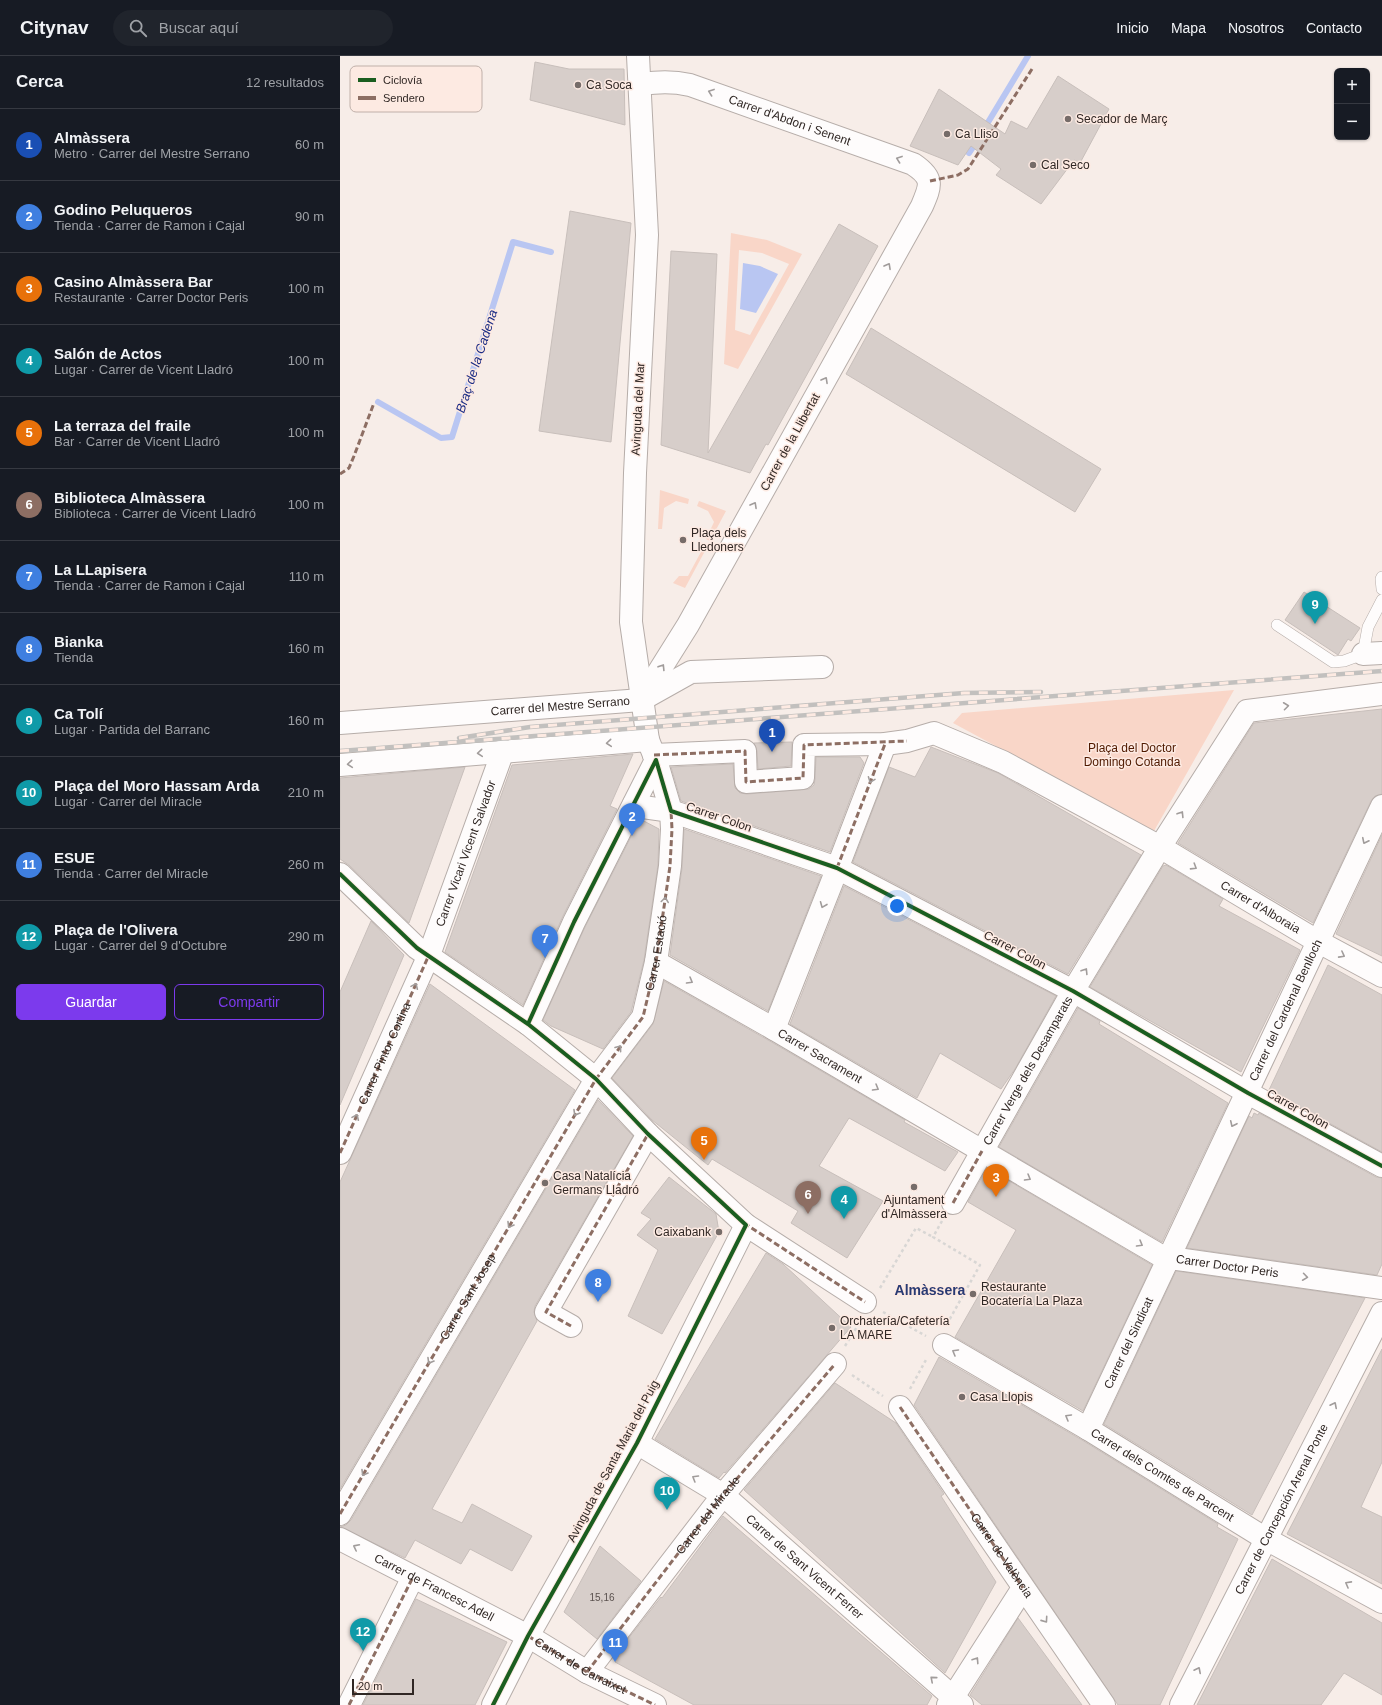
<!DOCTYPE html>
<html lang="es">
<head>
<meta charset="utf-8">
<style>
  :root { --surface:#171b24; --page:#20242c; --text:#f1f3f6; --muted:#9ea1a6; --line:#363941; --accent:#7c3aed }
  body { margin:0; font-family:Arial,sans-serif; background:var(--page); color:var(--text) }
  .controls { position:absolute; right:12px; top:12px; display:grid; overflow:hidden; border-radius:6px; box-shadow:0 1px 3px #0004 }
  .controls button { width:36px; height:36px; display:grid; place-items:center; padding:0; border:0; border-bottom:1px solid var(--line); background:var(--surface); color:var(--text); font:20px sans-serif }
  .scale { position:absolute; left:12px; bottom:10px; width:62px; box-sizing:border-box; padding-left:4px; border:2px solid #302724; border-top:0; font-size:11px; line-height:14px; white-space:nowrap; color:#302724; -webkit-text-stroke:3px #fdeae2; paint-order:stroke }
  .you { position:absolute; left:557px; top:850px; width:14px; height:14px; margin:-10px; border:3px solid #fff; border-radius:50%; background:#1a73e8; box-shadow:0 0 0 6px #1a73e833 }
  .badge { display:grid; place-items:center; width:26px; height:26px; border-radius:50%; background:var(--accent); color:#fff; font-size:13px; font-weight:700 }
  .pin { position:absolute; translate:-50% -33px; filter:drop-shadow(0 1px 2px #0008) }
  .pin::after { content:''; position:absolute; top:21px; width:14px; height:12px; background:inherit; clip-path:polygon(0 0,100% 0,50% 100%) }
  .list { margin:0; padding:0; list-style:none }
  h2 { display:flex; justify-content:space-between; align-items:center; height:52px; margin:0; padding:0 16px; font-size:17px }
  h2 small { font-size:13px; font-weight:400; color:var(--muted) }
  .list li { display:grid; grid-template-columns:26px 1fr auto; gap:12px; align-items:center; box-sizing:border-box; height:72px; padding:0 16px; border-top:1px solid var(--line) }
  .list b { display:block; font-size:15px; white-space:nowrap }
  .list p { margin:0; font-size:13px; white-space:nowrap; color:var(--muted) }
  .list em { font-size:13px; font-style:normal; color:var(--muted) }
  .actions { display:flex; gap:8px; padding:12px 16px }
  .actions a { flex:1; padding:9px 0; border:1px solid var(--accent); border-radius:6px; text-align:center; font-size:14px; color:var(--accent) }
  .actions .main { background:var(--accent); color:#fff }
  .icon { flex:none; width:22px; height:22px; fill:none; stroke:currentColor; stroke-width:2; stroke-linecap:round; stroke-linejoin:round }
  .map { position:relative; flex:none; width:1042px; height:1649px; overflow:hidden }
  header { display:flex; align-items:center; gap:24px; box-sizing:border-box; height:56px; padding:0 20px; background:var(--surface); border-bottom:1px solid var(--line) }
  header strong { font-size:19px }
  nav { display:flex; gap:22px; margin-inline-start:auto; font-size:14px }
  .search { width:280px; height:36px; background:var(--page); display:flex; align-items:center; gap:10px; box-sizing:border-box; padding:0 14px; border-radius:22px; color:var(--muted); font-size:15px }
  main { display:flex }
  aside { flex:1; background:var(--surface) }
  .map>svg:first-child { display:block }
</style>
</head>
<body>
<header>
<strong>Citynav</strong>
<div class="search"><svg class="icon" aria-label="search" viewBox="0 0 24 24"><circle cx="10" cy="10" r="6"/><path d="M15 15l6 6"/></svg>Buscar aquí</div>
<nav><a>Inicio</a><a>Mapa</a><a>Nosotros</a><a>Contacto</a></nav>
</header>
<main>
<aside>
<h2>Cerca<small>12 resultados</small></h2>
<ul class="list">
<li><span class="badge" style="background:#1a4fb4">1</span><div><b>Almàssera</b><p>Metro · Carrer del Mestre Serrano</p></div><em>60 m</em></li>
<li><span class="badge" style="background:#3f7fe0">2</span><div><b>Godino Peluqueros</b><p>Tienda · Carrer de Ramon i Cajal</p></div><em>90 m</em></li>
<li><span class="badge" style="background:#e8710a">3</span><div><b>Casino Almàssera Bar</b><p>Restaurante · Carrer Doctor Peris</p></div><em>100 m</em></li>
<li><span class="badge" style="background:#0f9aa8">4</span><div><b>Salón de Actos</b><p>Lugar · Carrer de Vicent Lladró</p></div><em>100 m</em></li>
<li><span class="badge" style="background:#e8710a">5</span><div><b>La terraza del fraile</b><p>Bar · Carrer de Vicent Lladró</p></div><em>100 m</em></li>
<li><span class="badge" style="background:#8d6e63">6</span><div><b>Biblioteca Almàssera</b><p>Biblioteca · Carrer de Vicent Lladró</p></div><em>100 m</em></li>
<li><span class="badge" style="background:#3f7fe0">7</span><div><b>La LLapisera</b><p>Tienda · Carrer de Ramon i Cajal</p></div><em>110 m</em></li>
<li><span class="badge" style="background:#3f7fe0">8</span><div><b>Bianka</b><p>Tienda</p></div><em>160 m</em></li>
<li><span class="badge" style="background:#0f9aa8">9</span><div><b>Ca Tolí</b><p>Lugar · Partida del Barranc</p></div><em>160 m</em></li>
<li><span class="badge" style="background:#0f9aa8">10</span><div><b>Plaça del Moro Hassam Arda</b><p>Lugar · Carrer del Miracle</p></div><em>210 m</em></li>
<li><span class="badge" style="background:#3f7fe0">11</span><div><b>ESUE</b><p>Tienda · Carrer del Miracle</p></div><em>260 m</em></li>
<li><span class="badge" style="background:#0f9aa8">12</span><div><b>Plaça de l'Olivera</b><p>Lugar · Carrer del 9 d'Octubre</p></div><em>290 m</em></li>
</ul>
<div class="actions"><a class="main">Guardar</a><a>Compartir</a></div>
</aside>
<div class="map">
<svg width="1042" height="1649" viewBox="0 0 1042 1649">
  <rect width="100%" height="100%" fill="#f7ede8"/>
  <!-- green -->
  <path fill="#f9d6c8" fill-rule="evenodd" d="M391 177 427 184 462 198 398 313 384 308ZM399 194 422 197 449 208 410 279 395 274Z
    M320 434 349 443 348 448 336 445 324 452 322 473H318Z
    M359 445 386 455 370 485 366 483 374 466 368 455 357 450Z
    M362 494 365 495 345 532 333 527 339 520H348Z
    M894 634 814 775 613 667 622 657Z"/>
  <!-- water -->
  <path fill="#b9c6f2" d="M403 207 420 210 438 218 416 257 400 253Z"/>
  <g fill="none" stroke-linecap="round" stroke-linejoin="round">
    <!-- stream -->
    <path stroke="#b9c6f2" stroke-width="6" d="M644 73 688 0
      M629 97 637 85
      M38 346 101 382 112 381 173 186 211 196"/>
  </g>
  <!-- building -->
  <path fill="#d7ceca" stroke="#c8bfbb" d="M195 6 229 13H284L285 69 190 44Z
    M718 20 769 53 740 107 734 104 701 148 656 119 661 113 631 90 618 109 570 90 599 33 665 78 671 65 687 73Z
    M230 155 291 167 271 386 199 375Z
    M499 168 538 190 428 389 426 388 410 417 321 389 331 195 377 198 368 397Z
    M531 272 761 413 735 456 506 318Z
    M964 536 1020 572 1011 585 1008 583 998 599 945 564Z
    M1042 653V738L1035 740 1031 745 973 867 838 787 914 667Z
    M452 686 451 710 418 713 417 695 414 687Z
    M591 691 658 717 801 799 728 918 513 806 549 711 575 721Z
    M293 698 270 750 277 753 223 860 183 949 105 896 172 709Z
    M476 701H520L524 707 490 796 341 745 331 711 393 708 395 732 400 737 407 738 469 733 474 729 475 723Z
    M125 711 69 867 9 809 0 803V722Z
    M300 763 319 773 318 809 304 904 291 956 263 993 211 970 203 964 245 871Z
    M344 773 481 820 428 955 330 899 342 812Z
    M1042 779V900L996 878Z
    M826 809 883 843 879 850 960 894 901 1016 750 931 823 810Z
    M504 830 716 940 675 1013 661 1033 600 997 577 1042 450 968Z
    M31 865 64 899 0 1049V936Z
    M988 909 1042 939V1096L929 1034Z
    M324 925 428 984 565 1064 564 1066 618 1096 605 1115 509 1062 479 1110 543 1145 507 1202 451 1167 458 1155 372 1103 368 1109 312 1064 272 1022 313 968Z
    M90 928 235 1034 0 1433V1126Z
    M738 952 760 965 759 968 888 1047 822 1186 659 1091Z
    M258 1044 293 1080 195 1250 194 1256 197 1265 92 1453 122 1467 132 1448 192 1480 172 1515 130 1493 121 1508 75 1484 65 1502 0 1471 6 1469 11 1464Z
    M914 1057 918 1059 919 1057 1036 1121 1042 1122V1208L1037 1219 847 1192 909 1060 912 1062Z
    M647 1112 812 1209 743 1355 615 1281 676 1174 628 1146Z
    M329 1121 376 1158 379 1176 322 1278 288 1260 318 1194 297 1179 311 1163 301 1157Z
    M426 1197 443 1208 511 1271 385 1417 384 1416 379 1422 315 1383Z
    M836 1215 1025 1242 912 1459 764 1368Z
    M1042 1293V1406L1021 1451 1042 1461V1528L947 1478Z
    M599 1301 742 1384 878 1468 877 1471 898 1483 820 1649H778L574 1349Z
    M495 1327 556 1367 604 1438 601 1440 656 1526 605 1617 404 1434Z
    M383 1460 592 1640 587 1649H354L275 1606 279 1600 276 1598 321 1541 322 1542Z
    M260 1490 301 1525 257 1583 224 1556Z
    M932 1503 1042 1567V1639L1004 1617 981 1649H857Z
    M76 1543 167 1586 135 1649H23Z
    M678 1562 742 1649H642L630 1639Z"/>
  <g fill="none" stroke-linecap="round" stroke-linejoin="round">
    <!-- lane casing -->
    <g stroke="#b6ada9" stroke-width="12">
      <path id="lane" d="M1042 521 1041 523 1042 533
        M937 569 993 606 1004 605 1023 598 1028 571 1042 544"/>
    </g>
    <!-- street casing -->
    <g stroke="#b6ada9" stroke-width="24">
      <g id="street">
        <path id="s1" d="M300 28C318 26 332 25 350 29L573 108C594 122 591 129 582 150L348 569 301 644"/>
        <path d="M1023 598 1042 597"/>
        <path id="s2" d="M0 667 301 644 351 616 482 611"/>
        <path id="s3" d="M314 699 405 695 406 726 463 722 464 689 545 688 567 685 594 677 663 706 820 791 977 885 1042 920"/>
        <path d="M316 704 331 755 497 812 733 935 908 1037 1042 1110"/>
        <path d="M316 704 234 866 188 968 256 1023 308 1078 406 1169 525 1246"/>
        <path d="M0 709 308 684"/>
        <path id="s4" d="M316 906 434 973 828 1204 830 1202 1042 1232"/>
        <path d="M434 973 492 826 545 688"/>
        <path id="s5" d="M0 1097 89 899 163 695"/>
        <path id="s6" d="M613 1147 733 935 820 791 907 655 1042 638"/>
        <path d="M231 1270 206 1256 308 1078"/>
        <path id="s7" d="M604 1289 748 1373 926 1483 1042 1546"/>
        <path id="s8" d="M560 1351 764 1649"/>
        <path id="s9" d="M748 1373 1042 750"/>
        <path id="s10" d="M297 1387 383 1439 622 1649"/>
        <path id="s11" d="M0 1458 256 1023 303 961 316 906 330 810 332 773 331 755 303 751 294 748"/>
        <path id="s12" d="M0 1483 188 1580 247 1616 315 1649"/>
        <path id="s13" d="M247 1616 383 1439 495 1308"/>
        <path d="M9 1649 73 1521"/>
        <path d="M153 1649 188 1580 297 1387 406 1169"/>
        <path d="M608 1649 683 1532"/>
        <path id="s14" d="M841 1649 1042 1257"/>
      </g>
    </g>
    <!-- secondary casing -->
    <g stroke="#b6ada9" stroke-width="24">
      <path id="secondary" d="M298 0 307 179 295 417 291 566 308 684 316 704
        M0 818 77 892 188 968"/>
    </g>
    <!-- path -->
    <path stroke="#d8d6d4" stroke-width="2.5" stroke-dasharray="3 3" stroke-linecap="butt" d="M602 1165 593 1181 640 1209 607 1268
      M540 1232 576 1172 593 1181
      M543 1256 586 1280
      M505 1290 520 1266
      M512 1319 543 1340
      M570 1333 587 1302"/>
    <!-- lane -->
    <use href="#lane" stroke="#fefcfc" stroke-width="11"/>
    <!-- street -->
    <use href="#street" stroke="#fefcfc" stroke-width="22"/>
    <!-- secondary -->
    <use href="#secondary" stroke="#fefcfc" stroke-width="22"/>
    <!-- rail casing -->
    <g stroke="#c2c0be" stroke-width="4.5">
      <path id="rail" d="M119 682 190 671 624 637 701 636
        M0 695 1042 615"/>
    </g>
    <!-- rail -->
    <use href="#rail" stroke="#fdeae2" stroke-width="3" stroke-dasharray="9" stroke-linecap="butt"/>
    <!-- quiet -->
    <path stroke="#8d6e63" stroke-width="3" stroke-dasharray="6 3" stroke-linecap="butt" d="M590 125 618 119 628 113 692 13
      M0 418 9 412 14 400 34 347
      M314 699 405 695 406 726 463 722 464 689 567 685
      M497 812 545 688
      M0 1097 89 899
      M613 1147 642 1095
      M404 1167 525 1246
      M231 1270 206 1256 308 1078
      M560 1351 683 1532
      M0 1458 256 1023 303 961 316 906 330 810 332 773 331 755
      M188 1580 247 1616 315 1649
      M247 1616 383 1439 495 1308
      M9 1649 73 1521"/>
    <!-- cycleway casing -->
    <g stroke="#fdeae2" stroke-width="6">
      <path id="cycleway" d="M316 704 331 755 497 812 733 935 908 1037 1042 1110
        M0 818 77 892 188 968 256 1023 308 1078 406 1169 297 1387 188 1580 153 1649
        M188 968 234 866 316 704"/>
    </g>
    <!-- cycleway -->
    <use href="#cycleway" stroke="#1b5e20" stroke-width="4"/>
  </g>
  <!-- one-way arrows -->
  <defs><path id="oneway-chevron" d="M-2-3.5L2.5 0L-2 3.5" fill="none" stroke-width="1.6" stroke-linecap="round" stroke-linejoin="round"/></defs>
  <g stroke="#a19c9b">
    <use href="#oneway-chevron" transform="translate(371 36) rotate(-160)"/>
    <use href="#oneway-chevron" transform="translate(559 103) rotate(-160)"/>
    <use href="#oneway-chevron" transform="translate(548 210) rotate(-61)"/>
    <use href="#oneway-chevron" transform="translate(485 324) rotate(-61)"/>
    <use href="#oneway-chevron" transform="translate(414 449) rotate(-61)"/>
    <use href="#oneway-chevron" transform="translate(322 611) rotate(-58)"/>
    <use href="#oneway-chevron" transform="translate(946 650) rotate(-7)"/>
    <use href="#oneway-chevron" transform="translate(269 687) rotate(175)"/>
    <use href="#oneway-chevron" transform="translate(140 697) rotate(175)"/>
    <use href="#oneway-chevron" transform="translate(10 708) rotate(175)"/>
    <use href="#oneway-chevron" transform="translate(531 724) rotate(111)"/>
    <use href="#oneway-chevron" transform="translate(841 758) rotate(-58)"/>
    <use href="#oneway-chevron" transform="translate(1025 785) rotate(116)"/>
    <use href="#oneway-chevron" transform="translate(854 811) rotate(32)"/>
    <use href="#oneway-chevron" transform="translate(325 844) rotate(-82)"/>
    <use href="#oneway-chevron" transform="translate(483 849) rotate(112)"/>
    <use href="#oneway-chevron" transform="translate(1002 899) rotate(28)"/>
    <use href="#oneway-chevron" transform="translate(745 915) rotate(-58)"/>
    <use href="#oneway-chevron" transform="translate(350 925) rotate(30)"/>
    <use href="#oneway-chevron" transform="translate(75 930) rotate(-66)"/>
    <use href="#oneway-chevron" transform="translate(279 992) rotate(-53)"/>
    <use href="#oneway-chevron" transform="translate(536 1032) rotate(30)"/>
    <use href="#oneway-chevron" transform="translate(236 1057) rotate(120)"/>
    <use href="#oneway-chevron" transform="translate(16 1061) rotate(-66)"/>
    <use href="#oneway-chevron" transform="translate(893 1068) rotate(115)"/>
    <use href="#oneway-chevron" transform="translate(688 1122) rotate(30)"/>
    <use href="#oneway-chevron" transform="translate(170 1169) rotate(120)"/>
    <use href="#oneway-chevron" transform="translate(800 1188) rotate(30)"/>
    <use href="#oneway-chevron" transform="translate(965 1221) rotate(8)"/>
    <use href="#oneway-chevron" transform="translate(615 1296) rotate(-150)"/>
    <use href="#oneway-chevron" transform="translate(90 1305) rotate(120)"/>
    <use href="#oneway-chevron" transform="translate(994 1349) rotate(-63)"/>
    <use href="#oneway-chevron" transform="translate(728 1361) rotate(-150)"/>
    <use href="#oneway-chevron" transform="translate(24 1417) rotate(120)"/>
    <use href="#oneway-chevron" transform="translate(355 1422) rotate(-149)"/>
    <use href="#oneway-chevron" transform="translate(16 1491) rotate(-153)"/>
    <use href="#oneway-chevron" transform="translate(1008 1528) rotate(-151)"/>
    <use href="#oneway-chevron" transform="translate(705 1564) rotate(55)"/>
    <use href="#oneway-chevron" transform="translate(636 1604) rotate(-57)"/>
    <use href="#oneway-chevron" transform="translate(858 1614) rotate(-63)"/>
    <use href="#oneway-chevron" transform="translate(593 1623) rotate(-139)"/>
  </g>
  <!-- markers -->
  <g fill="#766c69" stroke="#fdeae2" stroke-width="1.5">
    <circle cx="238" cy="29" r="4"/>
    <circle cx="728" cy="63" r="4"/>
    <circle cx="607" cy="78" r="4"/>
    <circle cx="693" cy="109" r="4"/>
    <circle cx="343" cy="484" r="4"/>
    <circle cx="205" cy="1127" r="4"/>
    <circle cx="574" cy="1131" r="4"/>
    <circle cx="379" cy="1176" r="4"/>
    <circle cx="633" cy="1238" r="4"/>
    <circle cx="492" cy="1272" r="4"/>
    <circle cx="622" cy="1341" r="4"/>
  </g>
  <g text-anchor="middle" stroke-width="3" stroke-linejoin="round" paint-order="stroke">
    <!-- number labels -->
    <g font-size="10" fill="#5a514e">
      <text x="262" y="1545">15,16</text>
    </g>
    <!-- poi labels -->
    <g font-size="12" fill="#302724" stroke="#fdeae2" text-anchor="start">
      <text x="246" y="33">Ca Soca</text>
      <text x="736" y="67">Secador de Març</text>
      <text x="615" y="82">Ca Lliso</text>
      <text x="701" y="113">Cal Seco</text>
      <text x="351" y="481">Plaça dels<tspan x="351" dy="14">Lledoners</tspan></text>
      <text x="213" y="1124">Casa Natalícia<tspan x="213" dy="14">Germans Lladró</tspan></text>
      <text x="574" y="1148" text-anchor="middle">Ajuntament<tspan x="574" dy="14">d'Almàssera</tspan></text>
      <text x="371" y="1180" text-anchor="end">Caixabank</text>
      <text x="641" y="1235">Restaurante<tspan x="641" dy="14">Bocatería La Plaza</tspan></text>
      <text x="500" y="1269">Orchatería/Cafetería<tspan x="500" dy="14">LA MARE</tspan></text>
      <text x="630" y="1345">Casa Llopis</text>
    </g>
    <!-- street labels -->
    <g font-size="12" fill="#302724" stroke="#fdeae2">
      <text dy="4" stroke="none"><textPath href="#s1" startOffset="156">Carrer d'Abdon i Senent</textPath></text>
      <text transform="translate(298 353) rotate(-87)" y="4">Avinguda del Mar</text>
      <text transform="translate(450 386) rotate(-61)" y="4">Carrer de la Llibertat</text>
      <text dy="4" stroke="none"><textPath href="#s2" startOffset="221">Carrer del Mestre Serrano</textPath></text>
      <text transform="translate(379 761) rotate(19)" y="4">Carrer Colon</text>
      <text dy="4" stroke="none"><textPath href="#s5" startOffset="325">Carrer Vicari Vicent Salvador</textPath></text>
      <text dy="4" stroke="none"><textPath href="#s3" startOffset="714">Carrer d'Alboraia</textPath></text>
      <text transform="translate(675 894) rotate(28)" y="4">Carrer Colon</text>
      <text dy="4" stroke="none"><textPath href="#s11" startOffset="648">Carrer Estació</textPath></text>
      <text dy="4" stroke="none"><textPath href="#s9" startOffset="463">Carrer del Cardenal Benlloch</textPath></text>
      <text dy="4" stroke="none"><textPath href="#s5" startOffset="109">Carrer Pintor Cortina</textPath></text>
      <text dy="4" stroke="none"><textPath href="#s4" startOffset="189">Carrer Sacrament</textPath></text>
      <text dy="4" stroke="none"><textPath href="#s6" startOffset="152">Carrer Verge dels Desamparats</textPath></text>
      <text transform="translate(958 1053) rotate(29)" y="4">Carrer Colon</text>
      <text dy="4" stroke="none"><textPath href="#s4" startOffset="653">Carrer Doctor Peris</textPath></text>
      <text dy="4" stroke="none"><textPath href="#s11" startOffset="252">Carrer Sant Josep</textPath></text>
      <text dy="4" stroke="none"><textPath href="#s9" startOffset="95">Carrer del Sindicat</textPath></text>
      <text transform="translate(273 1405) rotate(-62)" y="4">Avinguda de Santa Maria del Puig</text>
      <text dy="4" stroke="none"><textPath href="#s7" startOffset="254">Carrer dels Comtes de Parcent</textPath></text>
      <text dy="4" stroke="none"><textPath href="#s14" startOffset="220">Carrer de Concepción Arenal Ponte</textPath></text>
      <text dy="4" stroke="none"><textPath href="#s13" startOffset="198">Carrer del Miracle</textPath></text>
      <text dy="4" stroke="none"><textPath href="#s8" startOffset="180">Carrer de València</textPath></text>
      <text dy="4" stroke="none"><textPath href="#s10" startOffset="209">Carrer de Sant Vicent Ferrer</textPath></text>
      <text dy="4" stroke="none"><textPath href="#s12" startOffset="106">Carrer de Francesc Adell</textPath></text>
      <text dy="4" stroke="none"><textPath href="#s12" startOffset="272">Carrer de Carraixet</textPath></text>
    </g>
    <!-- park labels -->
    <g font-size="12" fill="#501a00" stroke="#fdeae2">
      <text x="792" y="696">Plaça del Doctor<tspan x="792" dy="14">Domingo Cotanda</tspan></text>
    </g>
    <!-- water labels -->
    <g font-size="13" font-style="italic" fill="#1a2c85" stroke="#fdeae2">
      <text transform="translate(136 305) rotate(-72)" y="5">Braç de la Cadena</text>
    </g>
    <!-- quarter labels -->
    <g font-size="14" font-weight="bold" fill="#293a73" stroke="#fdeae2">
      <text x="590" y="1239">Almàssera</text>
    </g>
  </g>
  <!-- legend -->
  <rect x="10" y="10" width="132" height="46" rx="6" fill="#fdeae2" stroke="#c0b0a9" stroke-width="1"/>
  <rect x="18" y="22" width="18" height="4" fill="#1b5e20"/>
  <rect x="18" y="40" width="18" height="4" fill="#8d6e63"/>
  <g font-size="11" fill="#302724">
    <text x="43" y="28">Ciclovía</text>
    <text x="43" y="46">Sendero</text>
  </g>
</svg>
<div class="controls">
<button>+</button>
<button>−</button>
</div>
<div class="scale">20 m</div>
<div class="you"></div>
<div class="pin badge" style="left:432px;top:696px;background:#1a4fb4">1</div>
<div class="pin badge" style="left:292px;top:780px;background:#3f7fe0">2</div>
<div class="pin badge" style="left:656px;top:1141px;background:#e8710a">3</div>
<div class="pin badge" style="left:504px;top:1163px;background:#0f9aa8">4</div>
<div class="pin badge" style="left:364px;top:1104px;background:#e8710a">5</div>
<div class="pin badge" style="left:468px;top:1158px;background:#8d6e63">6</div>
<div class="pin badge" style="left:205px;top:902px;background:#3f7fe0">7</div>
<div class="pin badge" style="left:258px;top:1246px;background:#3f7fe0">8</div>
<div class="pin badge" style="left:975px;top:568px;background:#0f9aa8">9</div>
<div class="pin badge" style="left:327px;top:1454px;background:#0f9aa8">10</div>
<div class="pin badge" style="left:275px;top:1606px;background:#3f7fe0">11</div>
<div class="pin badge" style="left:23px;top:1595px;background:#0f9aa8">12</div>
</div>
</main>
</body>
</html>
